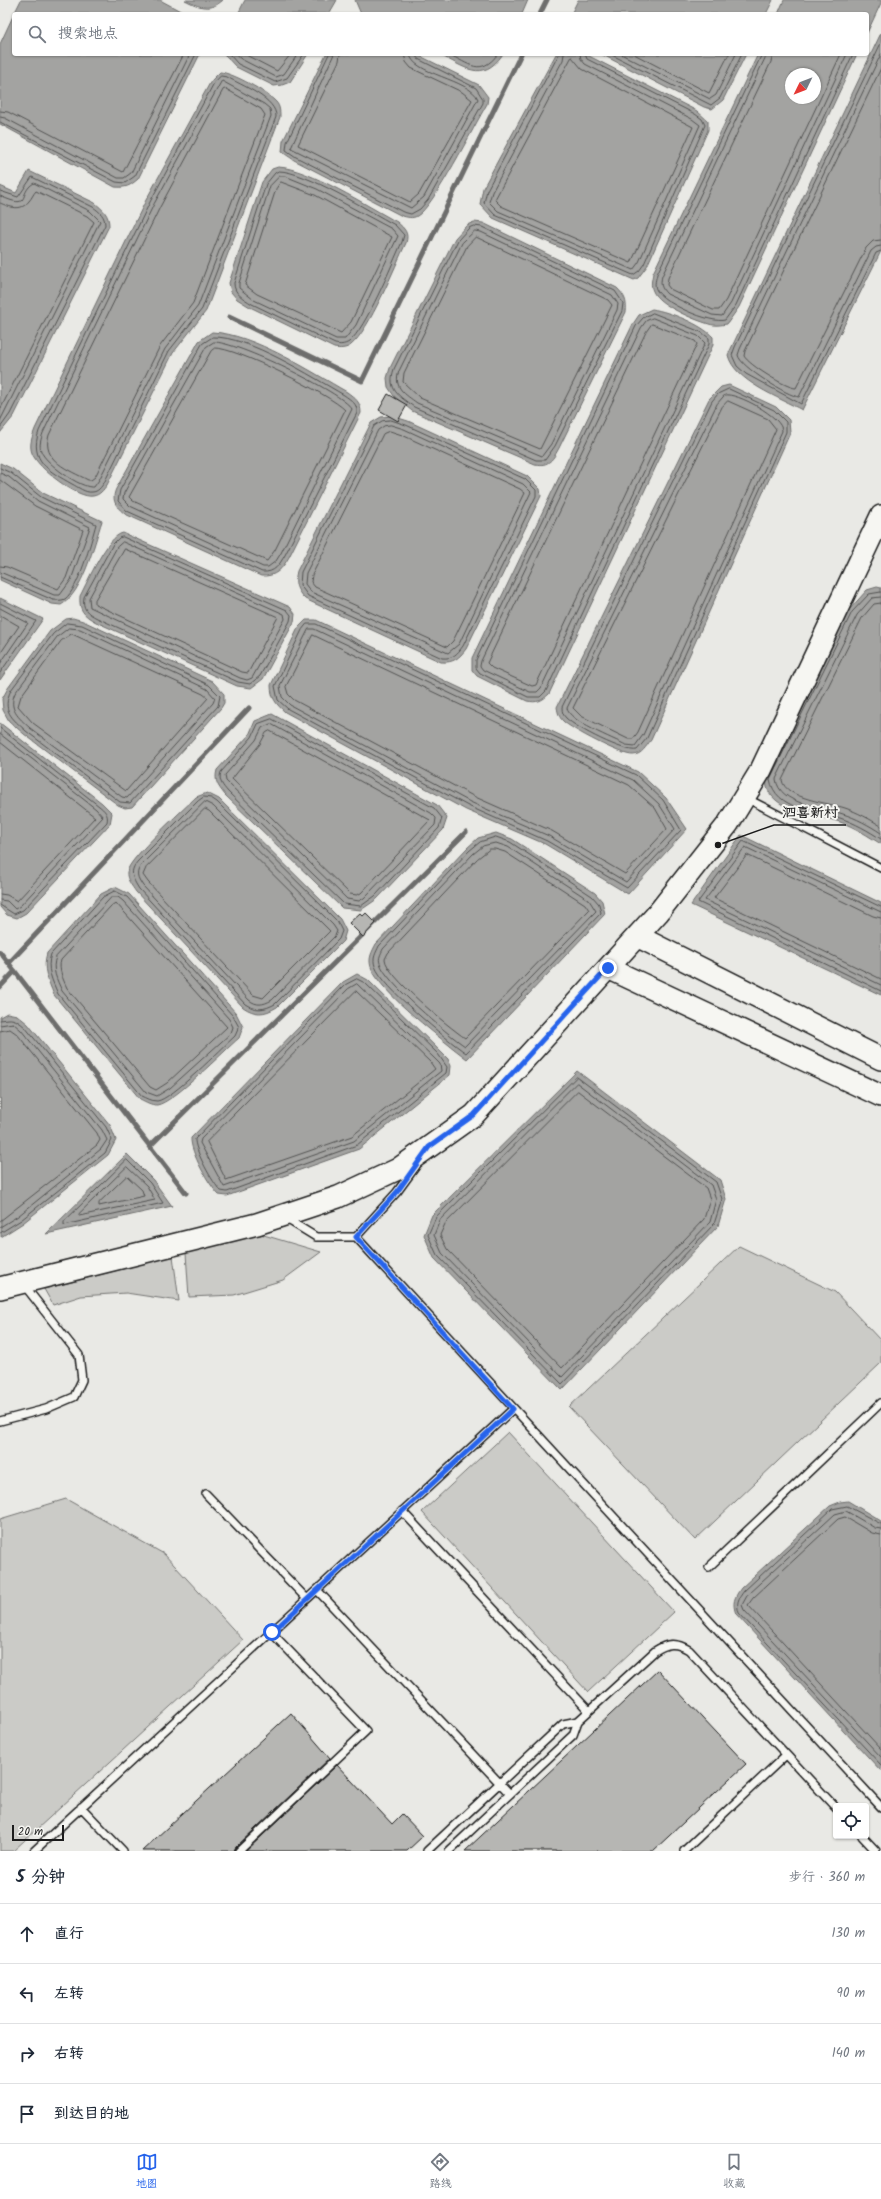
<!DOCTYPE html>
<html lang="zh">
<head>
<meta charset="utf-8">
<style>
  :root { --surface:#fff; --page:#f2f2f3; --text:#1f2937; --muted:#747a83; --line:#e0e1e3; --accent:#2563eb }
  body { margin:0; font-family:Kalam,"LXGW WenKai TC",sans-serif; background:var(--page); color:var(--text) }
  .controls { position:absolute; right:12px; bottom:12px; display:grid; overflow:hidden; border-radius:4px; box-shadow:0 1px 3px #0004 }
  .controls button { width:36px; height:36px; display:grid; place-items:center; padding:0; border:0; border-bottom:1px solid var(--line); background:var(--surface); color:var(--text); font:20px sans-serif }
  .compass { position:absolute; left:785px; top:68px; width:36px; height:36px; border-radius:50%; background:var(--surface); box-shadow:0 1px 3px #0004; rotate:227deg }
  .scale { position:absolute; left:12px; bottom:10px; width:52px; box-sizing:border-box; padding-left:4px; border:2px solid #1c1c1c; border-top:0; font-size:11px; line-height:14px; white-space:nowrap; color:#1c1c1c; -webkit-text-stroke:3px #f6f6f2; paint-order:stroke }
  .stop { position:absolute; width:12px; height:12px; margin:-9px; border:3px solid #2563eb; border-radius:50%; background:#fff }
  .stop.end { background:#2563eb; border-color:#fff; box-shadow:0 1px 4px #0008 }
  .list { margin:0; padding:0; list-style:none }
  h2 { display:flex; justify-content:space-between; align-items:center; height:52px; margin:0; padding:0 16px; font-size:17px }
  h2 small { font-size:13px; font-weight:400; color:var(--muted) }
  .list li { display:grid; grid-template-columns:26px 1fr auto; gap:12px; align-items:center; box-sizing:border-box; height:60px; padding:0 16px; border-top:1px solid var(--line) }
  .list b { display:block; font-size:15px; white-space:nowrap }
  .list em { font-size:13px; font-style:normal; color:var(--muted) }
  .icon { flex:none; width:22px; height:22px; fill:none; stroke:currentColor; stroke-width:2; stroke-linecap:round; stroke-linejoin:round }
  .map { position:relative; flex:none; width:881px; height:1851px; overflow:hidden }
  .search { position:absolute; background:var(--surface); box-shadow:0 1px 3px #0004; left:12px; right:12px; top:12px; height:44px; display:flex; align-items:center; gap:10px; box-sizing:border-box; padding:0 14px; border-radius:4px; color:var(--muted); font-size:15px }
  .sheet { height:292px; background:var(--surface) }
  nav { display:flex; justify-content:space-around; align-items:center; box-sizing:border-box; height:56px; border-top:1px solid var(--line); background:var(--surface); font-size:11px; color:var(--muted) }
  nav a { display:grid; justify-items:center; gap:2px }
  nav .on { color:var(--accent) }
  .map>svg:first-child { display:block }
</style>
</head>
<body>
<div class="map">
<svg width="881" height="1851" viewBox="0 0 881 1851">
  <rect width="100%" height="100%" fill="#e9e9e5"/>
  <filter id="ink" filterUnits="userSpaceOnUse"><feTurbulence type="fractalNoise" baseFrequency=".025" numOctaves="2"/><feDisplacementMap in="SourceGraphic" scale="8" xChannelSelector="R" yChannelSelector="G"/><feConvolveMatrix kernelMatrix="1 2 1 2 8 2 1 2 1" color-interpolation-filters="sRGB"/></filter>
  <g filter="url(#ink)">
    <!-- green -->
    <path fill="#cbcbc7" stroke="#747472" d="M257 1233 321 1252 283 1280 234 1295 189 1297 186 1253Z
      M739 1246 835 1292 881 1341V1363L695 1540 569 1407Z
      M173 1256 179 1301 126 1293 81 1296 53 1305 44 1289Z
      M508 1432 674 1612 588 1692 422 1512Z
      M66 1499 164 1554 243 1640 13 1851H0V1519Z"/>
    <!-- water -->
    <path fill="#a3a3a1" stroke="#6d6d6c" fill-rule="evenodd" d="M21 0H160L186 14H14Z
      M185 0H223C210 12 199 7 185 0Z
      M245 0H337L329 14H238Z
      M355 0H528L522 14H361Z
      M578 0H773L766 14H571Z
      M784 0H881V3L867 33V14H778Z
      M14 14V54H200L138 179C130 186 126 188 115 187L0 124V44Z
      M881 33V251L802 410C780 398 734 381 728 355Z
      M224 54H308L290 82 282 85 274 86 236 67Z
      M326 54H416L479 85 488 97 487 104C475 124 433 208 417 216 412 219 407 217 402 216L294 160 282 152 283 141Z
      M438 54H503C482 84 465 67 438 54Z
      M556 54H585L697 111 708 121V130L647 266 638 278 634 280 493 218 480 204 483 188Z
      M601 54H746L723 100 712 109 704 107Z
      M758 54H857L739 307 727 324C721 325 715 326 709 324 695 320 658 305 653 291 650 285 652 279 653 273ZM791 74H815V98H791Z
      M220 72C233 73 267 92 276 102 280 106 280 112 280 117L206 311 173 353 107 485C103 490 100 495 93 496 78 499 37 468 32 453 29 445 32 437 35 429L146 200 211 81Z
      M278 167C308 168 369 207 397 222 405 229 409 233 406 243 395 266 369 331 351 345 346 349 340 349 334 348L250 307 237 299 231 292 229 283 262 182 272 169Z
      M29 171 95 203C103 210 109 214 109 226L14 416 0 433V186L16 193Z
      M474 222 483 223 617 288C625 296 627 301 626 312L559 448C553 459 549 467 535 464L412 411 394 396 388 387 387 378 390 368 455 238 467 225Z
      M652 309C670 312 701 324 713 337V345L549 694C542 701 537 703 527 701L477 676 472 670V658L633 324 639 315Z
      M212 332C254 334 310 371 347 392 355 398 361 402 361 413L289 557C282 569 276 577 261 576L125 514C116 507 111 500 116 489L199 341Z
      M729 385 776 407 789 420 790 433 651 740C646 746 642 755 633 755 622 756 571 729 563 721 559 717 558 713 557 707L709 399 721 387Z
      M392 416 408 421 527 476 540 489 541 496 466 649C459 658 454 663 441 662L305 599C296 590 294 583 297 571L371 423 381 417Z
      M0 463 13 469 43 493 102 521C94 544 83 593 61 605L52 604 0 580Z
      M123 533 290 607 295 614 294 622 263 679 251 688 237 686 96 622C83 615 79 610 80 596 88 581 107 536 123 533Z
      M877 587 881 588V844C868 836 855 827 840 822 819 815 779 813 768 790 766 787 767 781 766 778L849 610 867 590Z
      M0 598 43 619 0 680Z
      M73 618 83 621 212 681 224 694V703L221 708 132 807 125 808 118 805 24 734 9 721 3 710 2 699 8 688 50 631 66 619Z
      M306 620H316L638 772 666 798 687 829 628 894 545 844 466 810 285 712C276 704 271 698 271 685L298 628Z
      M272 714 437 805 447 818 443 830 377 899 361 910 342 908 225 795C218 786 214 781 217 770L249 735 255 721Z
      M0 723 102 803 112 813 110 824 26 913 17 918 7 915 0 907Z
      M207 793 219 799 340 919 346 931 343 941 277 1007C264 1015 255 1015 243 1007L136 892C132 886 126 879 127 872 129 858 183 810 196 797Z
      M496 833 512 839 595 893 602 901 605 914 467 1059C445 1042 379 992 371 967 368 958 372 952 376 944L467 848 478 838Z
      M741 835 881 903V995L691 905Z
      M115 887 129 894 236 1013 243 1027 239 1038C224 1051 173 1103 157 1105 151 1105 146 1102 140 1099L54 995C48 980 42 969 47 953L101 894Z
      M357 974 368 980 448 1059 451 1066 450 1075 359 1149 227 1196 219 1195C209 1185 190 1152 191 1138L343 982Z
      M7 1013 17 1015 28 1024 110 1125 116 1140 108 1155 23 1223 1 1237 0 1017Z
      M577 1071 720 1180 726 1199 718 1226 562 1390 434 1258 424 1235 432 1215Z
      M127 1154 153 1180 172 1206 46 1234Z
      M848 1501 881 1521V1771L736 1614C732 1603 734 1598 741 1588L830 1506 840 1502Z"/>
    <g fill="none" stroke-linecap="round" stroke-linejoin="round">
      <!-- shore -->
      <path stroke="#525251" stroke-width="1" d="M881 43 735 347 732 355 737 366 746 374 801 404 876 253 881 251
        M229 54 238 64 275 82 287 78 304 54
        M235 54 241 59 276 77 284 74 298 54
        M244 54 277 71 291 54
        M329 54 287 142 286 150 296 157 403 212 411 214 420 209 428 200 483 103V99L476 88 418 59 415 54
        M334 54 291 148 411 208 424 197 478 99C470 79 411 74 410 54
        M340 54 339 61 298 145 410 202 419 194 472 100 462 92 411 68 406 62 404 54
        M448 54C470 64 480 77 498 54
        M559 54 487 190 484 203 495 215 633 275 639 271 644 264 705 125 702 119 695 114 587 59 585 54
        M564 54 563 60 492 192 489 202 498 211 633 270 639 262 700 125 692 119 585 64 581 59 580 54
        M610 54 711 105 720 98 742 54
        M621 54 710 99 716 95 736 54
        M634 54 709 93 729 54
        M762 54 657 274C656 279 654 284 656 289 662 303 711 324 725 320L736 305 853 54
        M767 54 662 276C660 284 661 288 667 294L712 315 722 316 731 303 847 54
        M773 54 771 62 668 278 667 285 670 289 713 310H719L726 300 841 54
        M881 54 740 349 738 355C740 367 788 396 799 397L871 251 876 247 881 246
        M572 57 582 69 693 127 631 263 501 206 495 200Z
        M881 68 745 351 744 356C749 365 786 388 796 388L866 248 873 241 881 240
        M221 76 227 77C241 85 277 99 276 117L202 309 169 351 104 483C101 487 98 492 92 492 85 493 78 487 72 484 49 471 29 461 39 431L150 202 214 83Z
        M222 81 264 104 270 109 271 116 198 306 165 349 99 480 94 487C81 489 45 463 41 451 39 445 41 439 43 433L154 204Z
        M226 89 261 109 265 115 193 303 160 346 95 477 91 480H88C69 470 41 461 49 435L160 207 223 90Z
        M0 111 8 112 123 172 184 54
        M0 117 5 118 118 178H124L131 173 190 54
        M0 122 116 182 125 183 135 176 196 54
        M279 171C305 171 369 211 395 225L404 235 402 242C392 264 366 328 349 342 344 345 340 345 335 344L252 304C243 298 234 294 234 283L266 184 275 173Z
        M280 176H285L317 189 392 229 398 236 356 325 345 339H336L254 300 239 288V283L270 186Z
        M281 182 315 195 392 237 351 322 341 333 257 294 245 285 276 189Z
        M0 191 18 197 32 177 93 207C100 212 105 216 105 225L10 414 0 428
        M0 196C33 211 17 193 34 183L90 211 100 221 0 421
        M0 203C10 207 21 212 29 201 32 198 33 194 36 191L87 216 94 222 0 410
        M474 226 482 227 615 291 623 303 622 311 555 446 545 460H536L414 407C399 396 387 390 394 369L458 240 469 228Z
        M475 231 481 232 612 295 618 304 617 310 551 444 542 456 417 403C405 394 393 388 399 371L462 243Z
        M476 237 608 300 612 305 540 449 420 398 403 382 404 373 467 246Z
        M653 313 701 332 709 338V344L546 691 540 697H528L480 673 476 668V660L636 326 643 318Z
        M653 318 698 336 705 343 541 688 537 692H530L483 670 480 666 481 661 641 328 646 321Z
        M652 324 695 341 697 344 536 685 532 686 492 668 487 663 646 332Z
        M213 337C249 336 312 377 344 395 351 400 358 404 357 413L285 555C279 565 275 573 262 572L127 511 118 501 120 490 202 344Z
        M214 342C235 341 342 392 352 409L281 553 276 561 268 567H263L130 506 123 499 124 493 206 347Z
        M215 348C235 347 331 395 345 410L275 550 267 561 133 501 129 497 211 351Z
        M729 389 774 410 786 422V432L647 738 637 750C625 753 576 728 566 718 563 715 562 712 562 707L712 401 718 394Z
        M725 395C736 392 783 417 782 431L643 735 635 746 626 745C614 739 568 721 567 708L717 404Z
        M728 401 768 419 776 429 638 732 633 739H628L581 716 573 708 722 407Z
        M391 420 406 425 525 479 536 490V496L463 646C457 654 453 659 442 658L308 596 300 585 301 572 374 426 382 421Z
        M391 425 404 429 523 484 531 492 459 644 448 653 311 592 305 584 306 573 378 430 384 426Z
        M390 431 402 435 520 489 525 493 453 641 447 647 315 587 311 582 312 575 383 434Z
        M0 468 11 473 41 497 96 524C91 542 79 588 65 599 61 601 57 600 53 600L0 577
        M0 473 9 477 38 501 90 527 71 580 60 595H54L0 572
        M0 480 35 506 83 530 66 578 58 589 7 567 0 566
        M123 537 287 610 291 615 290 621 260 676 250 684 238 682 97 618C87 613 82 609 84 597L113 544 119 538Z
        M123 542 284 614 285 619 252 678 247 680 240 678 90 607 89 598 117 547Z
        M125 549 278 617 248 673 242 672 95 604V600Z
        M881 592 869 594 852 612 770 779C775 810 816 811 840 818 855 823 869 831 881 839
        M881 597 872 598 857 615 776 779C779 805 823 807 843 814 856 818 869 825 881 833
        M0 603 36 621 0 673
        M881 603 874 604 862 618 782 780C785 799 830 803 845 808 857 812 870 819 881 826
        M0 608 28 623 0 664
        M0 615 19 626 0 654
        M67 623 82 625 209 685 220 696 218 706 130 803 120 802 26 731C12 718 1 711 11 690L53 634Z
        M307 624H316L636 775 663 800 681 830 627 888 547 841 468 806 288 709 278 700 275 686 302 630Z
        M69 628 80 629 207 689 215 698 213 703 127 798 122 797 30 728C18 717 8 709 15 693L57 637Z
        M309 629H314L633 780 659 804 675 829 626 882 549 836 470 802 290 705 282 697 280 686Z
        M72 634 203 694 208 698 126 791 33 723 18 706 21 696 61 641Z
        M313 635 629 785 655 808 667 829 625 874 552 831 473 796 294 700 288 694 286 687Z
        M272 719 434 808 442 818 439 828 375 896 361 906 344 904 228 792C223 786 218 781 221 772L252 737 258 724Z
        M271 724 431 813 436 818 435 825 364 898 359 901 347 899 226 781 225 775 256 740 262 728Z
        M0 728 99 806C104 810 109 814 107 822L23 910 14 914 0 905
        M270 731 430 820 361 893 357 895 350 894 232 779 260 744 266 733Z
        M0 734 96 809 103 817 20 906 15 909 7 901 0 900
        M0 742 95 817 17 901 7 895 0 894
        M204 797 211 798 217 802 337 921 342 931 339 939 275 1004C264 1010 256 1011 245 1004L139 889C132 878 129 871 138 861L198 801Z
        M205 802 213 806 333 925 337 931 335 936 272 1000C263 1005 257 1006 249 1000L143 886C137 877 135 873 142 864Z
        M205 809 209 811 330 931 263 998 253 995 148 882 143 875 146 868Z
        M496 837 510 842 592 896 599 904 601 913 466 1053C446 1039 382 987 375 966 372 958 376 953 379 946L469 851 480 842Z
        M496 843 508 847 589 900 596 911 465 1046C447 1034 385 982 380 963 378 958 381 954 383 949L473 854 483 846Z
        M490 849H495L505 852 585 904 589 910 465 1038C449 1027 386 976 385 959L388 953 477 859Z
        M115 891 127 897 233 1016 239 1027 235 1036C222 1048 171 1100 157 1101 151 1101 147 1098 142 1096L58 994C52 980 46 969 51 954L103 897Z
        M112 897H118L123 901 229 1019 233 1027 231 1033 170 1088 157 1096 146 1092 62 991C57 980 51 969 56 957Z
        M116 903 227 1027 167 1083 156 1090 150 1087 67 988C63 979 58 969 61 960L111 906Z
        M881 907 743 841 698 902 881 991
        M881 912 745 847 705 900 881 985
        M881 918 873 916 747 855 714 898 881 979
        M357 979 365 983 438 1054 447 1067 446 1073 357 1145 227 1192 221 1191C213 1184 194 1149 195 1139L345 985Z
        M357 984 434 1058 440 1064 441 1071 354 1141 224 1187 200 1143 201 1139 348 989Z
        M356 991 430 1062 435 1069 352 1136 226 1180 207 1142Z
        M0 1020C13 1018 14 1018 25 1027L106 1127 112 1140 105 1153 21 1220 0 1233
        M0 1025 13 1023 21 1030 102 1130 107 1140 101 1149 18 1216 0 1227
        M0 1031 10 1029 17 1034 97 1133 100 1140 97 1145 0 1221
        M577 1077 716 1182 722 1199 714 1224 562 1384 437 1255 428 1235 436 1217Z
        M577 1083 711 1185 716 1199 710 1222 562 1377 442 1253 434 1235 440 1220Z
        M578 1091 706 1188 710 1199 704 1219 562 1368 447 1249 440 1235 445 1224Z
        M127 1160 150 1183 163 1203 64 1225V1222Z
        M127 1167 147 1186 155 1200 79 1216V1214Z
        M127 1176 142 1190 144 1196 99 1206V1203Z
        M881 1524 847 1506 832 1509 744 1591C738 1599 736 1603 739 1613L881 1765
        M881 1529 875 1528 846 1511 835 1514 748 1594 742 1605 744 1610 881 1757
        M881 1535 872 1533 845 1517 838 1519 753 1598 748 1605 881 1749"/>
      <!-- stream -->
      <path stroke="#6d6d6c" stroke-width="5" d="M540 14 547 0
        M229 317 362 381 521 54
        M0 952 186 1193
        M9 963 249 708
        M0 987 15 971
        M150 1146 466 832"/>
    </g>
    <!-- building -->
    <path fill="#b6b6b3" stroke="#1c1c1c" d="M388 394 407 405 398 421 379 410Z
      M360 913 363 916 366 913 376 923 363 937 349 923Z
      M658 1670 746 1764 653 1851H465Z
      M291 1713 330 1758 236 1847 234 1851H142Z
      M337 1765 392 1824 402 1814 423 1836 407 1851H246Z"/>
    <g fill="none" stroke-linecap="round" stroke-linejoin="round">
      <!-- lane casing -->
      <g stroke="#1c1c1c" stroke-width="10">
        <path id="lane" d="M746 798 881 868
          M285 1218 316 1237H356L397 1192 416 1166
          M356 1237 881 1807
          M0 1421 46 1409 74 1397 82 1380 79 1355 24 1285
          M206 1494 307 1599
          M402 1511 589 1711
          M709 1567 881 1403
          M317 1590 510 1794
          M81 1807 123 1851
          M862 1836 876 1851
          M34 1851 513 1409
          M239 1851 366 1731 271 1632
          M427 1851 563 1724 578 1721
          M449 1851 573 1735 578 1721 655 1651C667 1643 676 1642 689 1650L836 1808
          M684 1851 786 1755"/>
      </g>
      <!-- secondary casing -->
      <g stroke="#1c1c1c" stroke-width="24">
        <path id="secondary" d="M637 936 881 1059
          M608 968 881 1096
          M0 1288 257 1224 338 1197 398 1169 474 1115 658 913 728 824 761 770 881 516"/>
      </g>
      <!-- lane -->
      <use href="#lane" stroke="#f6f6f2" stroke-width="7"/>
      <!-- secondary -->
      <use href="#secondary" stroke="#f6f6f2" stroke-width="21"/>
    </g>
  </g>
  <g fill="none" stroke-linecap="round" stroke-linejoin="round" filter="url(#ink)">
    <!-- route -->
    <path stroke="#2563eb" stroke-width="5" d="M272 1632 513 1409 356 1237 397 1192 429 1147 474 1115 608 968"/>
  </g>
  <!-- callouts -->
  <path fill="none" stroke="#1c1c1c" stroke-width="1.5" d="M718 845L774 825H846"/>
  <circle fill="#1c1c1c" stroke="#f6f6f2" stroke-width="1.5" cx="718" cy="845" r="4"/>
  <g font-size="14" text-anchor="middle" font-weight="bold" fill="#1c1c1c" stroke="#f6f6f2" stroke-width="4" stroke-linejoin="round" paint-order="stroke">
    <text x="810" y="817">泗喜新村</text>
  </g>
</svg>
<div class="controls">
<button><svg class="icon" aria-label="locate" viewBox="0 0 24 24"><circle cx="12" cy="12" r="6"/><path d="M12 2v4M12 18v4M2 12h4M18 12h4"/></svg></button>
</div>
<svg class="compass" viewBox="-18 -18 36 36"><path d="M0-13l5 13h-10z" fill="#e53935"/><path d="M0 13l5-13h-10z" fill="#747a83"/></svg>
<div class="scale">20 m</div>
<div class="stop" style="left:272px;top:1632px"></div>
<div class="stop end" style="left:608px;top:968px"></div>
<div class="search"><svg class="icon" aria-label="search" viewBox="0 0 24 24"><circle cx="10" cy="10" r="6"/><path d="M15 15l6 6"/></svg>搜索地点</div>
</div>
<section class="sheet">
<h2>5 分钟<small>步行 · 360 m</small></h2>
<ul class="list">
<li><svg class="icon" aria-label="ahead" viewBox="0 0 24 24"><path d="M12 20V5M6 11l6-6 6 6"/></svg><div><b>直行</b></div><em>130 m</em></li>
<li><svg class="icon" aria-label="left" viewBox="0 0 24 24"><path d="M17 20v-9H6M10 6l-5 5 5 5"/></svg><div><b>左转</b></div><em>90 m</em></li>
<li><svg class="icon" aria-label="right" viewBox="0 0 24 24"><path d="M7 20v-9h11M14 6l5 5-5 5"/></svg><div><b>右转</b></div><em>140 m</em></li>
<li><svg class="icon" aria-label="arrive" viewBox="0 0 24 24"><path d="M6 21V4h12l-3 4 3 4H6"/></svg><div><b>到达目的地</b></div></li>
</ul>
</section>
<nav>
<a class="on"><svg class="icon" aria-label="map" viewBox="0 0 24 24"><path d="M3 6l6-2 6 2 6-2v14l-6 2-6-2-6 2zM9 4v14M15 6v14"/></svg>地图</a>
<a><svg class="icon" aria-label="directions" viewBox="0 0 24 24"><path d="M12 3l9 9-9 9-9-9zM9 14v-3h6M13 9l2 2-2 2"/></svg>路线</a>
<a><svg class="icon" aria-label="saved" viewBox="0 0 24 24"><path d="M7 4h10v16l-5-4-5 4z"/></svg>收藏</a>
</nav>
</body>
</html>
